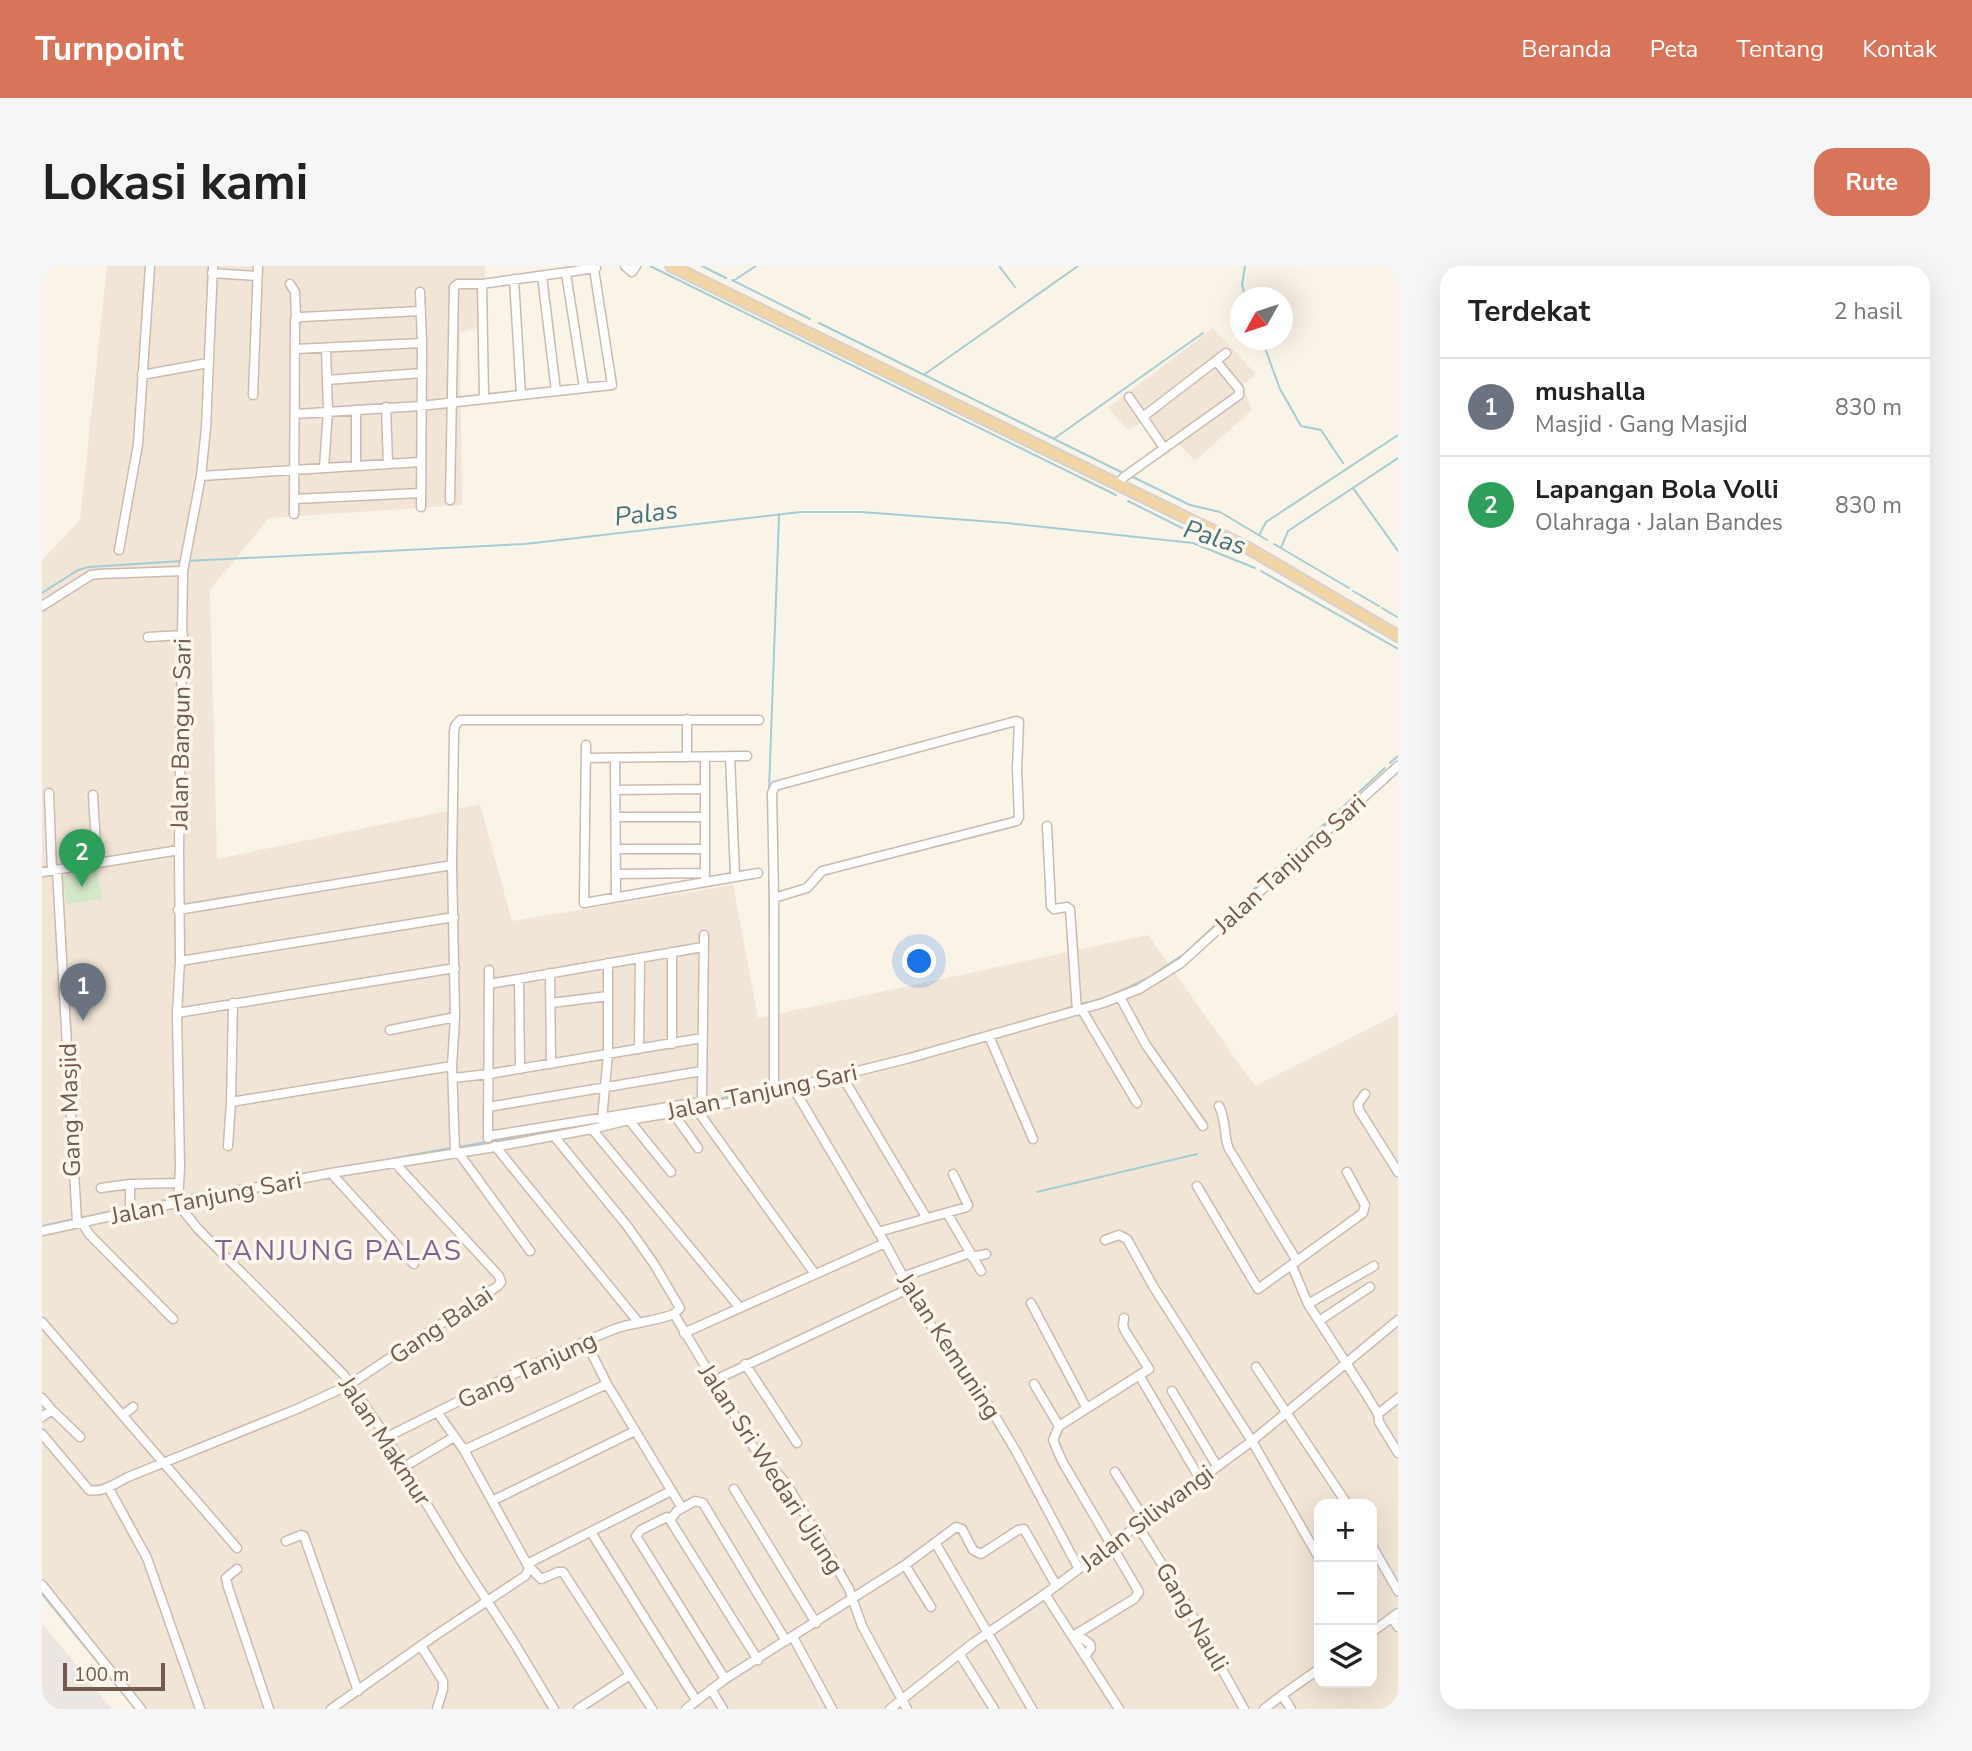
<!DOCTYPE html>
<html lang="id">
<head>
<meta charset="utf-8">
<style>
  :root { --surface:#fff; --page:#f6f6f6; --text:#222; --muted:#767676; --line:#e0e0e0; --accent:#d87459 }
  body { margin:0; font-family:"Nunito Sans",sans-serif; background:var(--page); color:var(--text) }
  .controls { position:absolute; right:21px; bottom:21px; display:grid; overflow:hidden; border-radius:14px; box-shadow:0 7px 28px #0002 }
  .controls button { width:63px; height:63px; display:grid; place-items:center; padding:0; border:0; border-bottom:2px solid var(--line); background:var(--surface); color:var(--text); font:35px sans-serif }
  .compass { position:absolute; left:1188px; top:21px; width:63px; height:63px; border-radius:50%; background:var(--surface); box-shadow:0 7px 28px #0002; rotate:230deg }
  .scale { position:absolute; left:21px; bottom:18px; width:102px; box-sizing:border-box; padding-left:7px; border:4px solid #725a4e; border-top:0; font-size:19px; line-height:24px; white-space:nowrap; color:#725a4e; -webkit-text-stroke:5px #fdf7ee; paint-order:stroke }
  .you { position:absolute; left:878px; top:696px; width:24px; height:24px; margin:-18px; border:5px solid #fff; border-radius:50%; background:#1a73e8; box-shadow:0 0 0 10px #1a73e833 }
  .badge { display:grid; place-items:center; width:46px; height:46px; border-radius:50%; background:var(--accent); color:#fff; font-size:23px; font-weight:700 }
  .pin { position:absolute; translate:-50% -58px; filter:drop-shadow(0 2px 4px #0008) }
  .pin::after { content:''; position:absolute; top:37px; width:24px; height:21px; background:inherit; clip-path:polygon(0 0,100% 0,50% 100%) }
  .list { margin:0; padding:0; list-style:none }
  h2 { display:flex; justify-content:space-between; align-items:center; height:91px; margin:0; padding:0 28px; font-size:30px }
  h2 small { font-size:23px; font-weight:400; color:var(--muted) }
  .list li { display:grid; grid-template-columns:46px 1fr auto; gap:21px; align-items:center; box-sizing:border-box; height:98px; padding:0 28px; border-top:2px solid var(--line) }
  .list b { display:block; font-size:26px; white-space:nowrap }
  .list p { margin:0; font-size:23px; white-space:nowrap; color:var(--muted) }
  .list em { font-size:23px; font-style:normal; color:var(--muted) }
  .icon { flex:none; width:38px; height:38px; fill:none; stroke:currentColor; stroke-width:2; stroke-linecap:round; stroke-linejoin:round }
  .map { position:relative; flex:none; width:1356px; height:1443px; overflow:hidden; border-radius:21px }
  header { display:flex; align-items:center; gap:42px; box-sizing:border-box; height:98px; padding:0 35px; background:var(--accent); color:#fff }
  header strong { font-size:33px }
  nav { display:flex; gap:38px; margin-inline-start:auto; font-size:24px }
  .intro { display:flex; align-items:center; justify-content:space-between; box-sizing:border-box; height:168px; padding:0 42px }
  h1 { margin:0; font-size:49px }
  .button { padding:18px 32px; border-radius:21px; background:var(--accent); color:#fff; font-size:24px; font-weight:700 }
  main { display:flex; gap:42px; padding:0 42px }
  aside { flex:1; background:var(--surface); border-radius:21px; box-shadow:0 7px 28px #0002 }
  .map>svg:first-child { display:block }
</style>
</head>
<body>
<header>
<strong>Turnpoint</strong>
<nav><a>Beranda</a><a>Peta</a><a>Tentang</a><a>Kontak</a></nav>
</header>
<div class="intro"><h1>Lokasi kami</h1><a class="button">Rute</a></div>
<main>
<div class="map">
<svg width="1356" height="1443" viewBox="0 0 1356 1443">
  <rect width="100%" height="100%" fill="#faf3e8"/>
  <!-- residential -->
  <path fill="#f1e5d7" fill-rule="evenodd" d="M65 0H443L440 61 418 66 420 239 227 252 168 324 175 593 438 538 470 655 691 619 716 752 1106 669 1213 820 1356 748V1443H94L0 1329V294L38 254ZM1277 1238H1330V1417H1277Z
    M1171 62 1214 108 1201 119 1210 144 1153 195 1136 177 1124 184 1100 157 1086 164 1066 142Z"/>
  <!-- industrial -->
  <path fill="#ebe6e1" d="M0 1357 70 1443H0Z"/>
  <!-- green -->
  <path fill="#d4e7c7" d="M55 603 60 633 25 638 20 610Z"/>
  <g fill="none" stroke-linecap="round" stroke-linejoin="round">
    <!-- stream -->
    <path stroke="#a5ccd3" stroke-width="2" d="M608 0 1074 229
      M660 0 684 12
      M957 0 973 21
      M1203 0 1200 19 1204 32
      M690 14 768 53
      M691 15 714 0
      M777 57 1079 206
      M1220 74 1238 123 1259 160 1279 164 1301 197
      M883 108 1036 0
      M1013 172 1161 67
      M1089 210 1148 239 1178 246 1225 274
      M1311 222 1356 285
      M1086 235 1158 271 1159 279
      M1217 269 1224 256 1356 169
      M1232 278 1307 322
      M1239 282 1246 265 1356 192
      M145 295 483 278 758 246H820L965 257 1151 277 1213 302
      M1219 305 1356 383
      M1311 325 1337 340
      M0 327 36 304 47 301 139 295
      M1340 342 1355 351
      M1348 497 1356 490
      M727 524 737 250
      M727 586 728 689
      M1070 729 1106 712 1142 688 1343 502
      M1039 738 1064 732
      M1012 747 1032 740
      M654 837 718 825
      M417 881 504 865
      M317 899 408 882
      M995 926 1155 888
      M141 930 277 905
      M90 941 132 932
      M39 952 84 942
      M0 960 33 953
      M0 1328 94 1443"/>
    <!-- minor casing -->
    <g stroke="#cbbbaf" stroke-width="11">
      <path id="minor" d="M171 0 164 162 159 210 141 305 137 584 138 695 135 747 138 901 136 938 156 963 302 1109 341 1166 418 1293 473 1378 512 1443
        M583 0 590 6 594 0
        M170 7 215 10
        M524 7 542 122
        M500 10 514 125
        M472 13 479 129
        M248 18 253 26 254 52
        M440 18 442 132
        M378 26 380 77 379 241
        M253 83 380 77
        M100 109 166 97
        M285 114 380 107
        M211 129 216 0
        M1087 131 1122 182
        M344 141 346 197
        M254 148 378 140 570 119 552 3
        M1102 150 1184 87
        M314 200V144
        M282 201 286 145 284 82
        M159 210 378 196
        M1076 218 1082 211 1197 129V123L1174 95
        M253 233 379 227
        M408 234 412 21 416 18H440L554 2
        M252 248 253 54 259 51 379 45
        M77 284 96 178 108 0
        M0 340 49 309 57 308 141 305
        M106 371 141 369
        M645 453V491
        M544 479 542 637 716 607
        M688 490 693 609
        M663 491V615
        M544 492 705 490
        M573 492 574 631
        M573 524 663 523
        M7 527 10 605
        M51 529 55 596
        M573 551H663
        M1005 560 1009 640 1012 643 1025 641 1028 643 1035 745
        M574 583H663
        M410 599 412 466 413 460 418 454H717
        M15 604 35 957
        M0 606 137 584
        M574 608 663 607
        M732 632 730 527 733 520 974 455 977 456 975 503 977 551 975 555 780 605 765 622 732 632V826
        M136 644 410 599 413 751 410 800 413 886
        M138 695 412 651
        M508 707 509 798
        M477 713 478 803
        M447 718 661 681
        M1078 731 1104 779 1161 860
        M509 737 566 730
        M1040 744 1095 837
        M135 747 413 702
        M348 764 413 751
        M947 770 991 873
        M630 778V686
        M597 783 598 692
        M800 810 884 951
        M411 812 447 808 660 772
        M752 823 843 977 884 1053 932 1115 975 1187 1037 1303
        M1323 828 1316 838 1317 844 1356 906
        M660 830 662 669
        M189 836 191 737
        M1177 840C1185 856 1181 869 1187 883L1255 995
        M446 841 660 805
        M655 844 773 1008
        M631 847 656 882
        M560 854 566 788V697
        M587 854 629 906
        M550 863 698 1042
        M446 870 651 837
        M512 870 586 961 612 998 638 1042 632 1048
        M446 872 447 704
        M186 880 189 836 410 800
        M453 880 597 1057
        M416 886 488 985
        M289 907 372 998
        M88 918 137 917
        M1155 920 1216 1023 1321 947 1323 939 1305 906
        M59 922 88 918V946
        M905 947 939 1005
        M40 957 48 969 131 1053
        M0 965 88 946 289 907 447 882 550 863 587 854 687 837 868 792 1061 737 1097 723 1139 697 1356 500
        M836 966 925 941 926 939 911 908
        M1063 974 1077 969 1085 973 1111 1020 1210 1175 1277 1292
        M930 991 944 988
        M1250 1000 1266 1038 1324 1128 1336 1148 1337 1156 1356 1187
        M860 1011 928 987
        M989 1037 1044 1141
        M1266 1038 1332 1000
        M632 1048 712 1182 744 1217 791 1295 807 1323 820 1360 865 1443
        M1277 1055 1328 1021
        M0 1056 195 1282
        M642 1067 843 977
        M544 1076 565 1118 640 1242
        M703 1098 755 1177
        M1214 1101 1305 1238
        M1097 1109 1158 1213
        M671 1115 866 1023
        M992 1118 1017 1160
        M1130 1125 1175 1200
        M0 1132 10 1144
        M395 1146 422 1184 485 1298 499 1313 516 1306H521L610 1443
        M1336 1148 1356 1132
        M81 1149 91 1141
        M0 1151 10 1144 38 1171
        M0 1168 47 1224C61 1227 74 1217 86 1211L255 1143 307 1119 456 1020 459 1016 457 1010 353 897
        M343 1172C418 1135 492 1096 570 1064 590 1056 612 1056 632 1048
        M422 1184 565 1118
        M362 1201 412 1171
        M1073 1206 1103 1254
        M66 1221 105 1292 158 1443
        M692 1223 774 1357
        M450 1235 593 1165
        M628 1254 625 1251 599 1264 594 1270 683 1413
        M1096 1260 1135 1322 1202 1443
        M549 1266 654 1434
        M244 1275 259 1269 262 1270 316 1425
        M894 1278 990 1443
        M1330 1280 1356 1325
        M485 1298 629 1225
        M863 1299 889 1341
        M195 1303 184 1312 186 1321 227 1443
        M0 1319 99 1443
        M1003 1328 1077 1443
        M1350 1352 1356 1361
        M1330 1366 1356 1347
        M1031 1370 1092 1333 1097 1326 1020 1195 1011 1174 1017 1160 1107 1103 1083 1065 1081 1060 1082 1052
        M751 1371 790 1443
        M1034 1374 1041 1373 1048 1378 1049 1382 1044 1389
        M379 1380 401 1415V1423L395 1443
        M918 1389 952 1443
        M716 1394 628 1254 635 1245 653 1235 661 1237 744 1375
        M669 1423 681 1443
        M289 1443 394 1369 483 1310 487 1303 485 1298
        M536 1443 588 1409
        M644 1443 683 1413 863 1299 914 1261 920 1263 931 1284 939 1288 976 1264 982 1263 1014 1319
        M848 1443 931 1377 1003 1328 1210 1175 1356 1054
        M1222 1443 1240 1429
        M1249 1443 1240 1429 1277 1403"/>
    </g>
    <!-- major casing -->
    <g stroke="#d8d1cd" stroke-width="14">
      <path id="major" d="M629 0 1206 282 1356 370"/>
    </g>
    <!-- minor -->
    <use href="#minor" stroke="#fff" stroke-width="8"/>
    <!-- major -->
    <use href="#major" stroke="#f2d5a7" stroke-width="10"/>
  </g>
  <g text-anchor="middle" stroke-width="7" stroke-linejoin="round" paint-order="stroke">
    <!-- street labels -->
    <g font-size="24" fill="#725a4e" stroke="#fdf7ee">
      <text transform="translate(139 468) rotate(-89)" y="8">Jalan Bangun Sari</text>
      <text transform="translate(1248 598) rotate(-42)" y="8">Jalan Tanjung Sari</text>
      <text transform="translate(720 826) rotate(-12)" y="8">Jalan Tanjung Sari</text>
      <text transform="translate(28 844) rotate(-92)" y="8">Gang Masjid</text>
      <text transform="translate(164 932) rotate(-11)" y="8">Jalan Tanjung Sari</text>
      <text transform="translate(399 1059) rotate(-34)" y="8">Gang Balai</text>
      <text transform="translate(907 1080) rotate(57)" y="8">Jalan Kemuning</text>
      <text transform="translate(485 1104) rotate(-25)" y="8">Gang Tanjung</text>
      <text transform="translate(343 1175) rotate(57)" y="8">Jalan Makmur</text>
      <text transform="translate(729 1203) rotate(57)" y="8">Jalan Sri Wedari Ujung</text>
      <text transform="translate(1105 1252) rotate(-37)" y="8">Jalan Siliwangi</text>
      <text transform="translate(1150 1351) rotate(60)" y="8">Gang Nauli</text>
    </g>
    <!-- water labels -->
    <g font-size="26" font-style="italic" fill="#47737c" stroke="#fdf7ee">
      <text transform="translate(604 247) rotate(-7)" y="9">Palas</text>
      <text transform="translate(1173 271) rotate(17)" y="9">Palas</text>
    </g>
    <!-- quarter labels -->
    <g font-size="28" letter-spacing="2" fill="#80668e" stroke="#fdf7ee">
      <text x="297" y="994">TANJUNG PALAS</text>
    </g>
  </g>
</svg>
<div class="controls">
<button>+</button>
<button>−</button>
<button><svg class="icon" aria-label="layers" viewBox="0 0 24 24"><path d="M12 4l9 5-9 5-9-5zM3 14l9 5 9-5"/></svg></button>
</div>
<svg class="compass" viewBox="-18 -18 36 36"><path d="M0-13l5 13h-10z" fill="#e53935"/><path d="M0 13l5-13h-10z" fill="#767676"/></svg>
<div class="scale">100 m</div>
<div class="you"></div>
<div class="pin badge" style="left:41px;top:755px;background:#6b7280">1</div>
<div class="pin badge" style="left:40px;top:621px;background:#2e9e5b">2</div>
</div>
<aside>
<h2>Terdekat<small>2 hasil</small></h2>
<ul class="list">
<li><span class="badge" style="background:#6b7280">1</span><div><b>mushalla</b><p>Masjid · Gang Masjid</p></div><em>830 m</em></li>
<li><span class="badge" style="background:#2e9e5b">2</span><div><b>Lapangan Bola Volli</b><p>Olahraga · Jalan Bandes</p></div><em>830 m</em></li>
</ul>
</aside>
</main>
</body>
</html>
